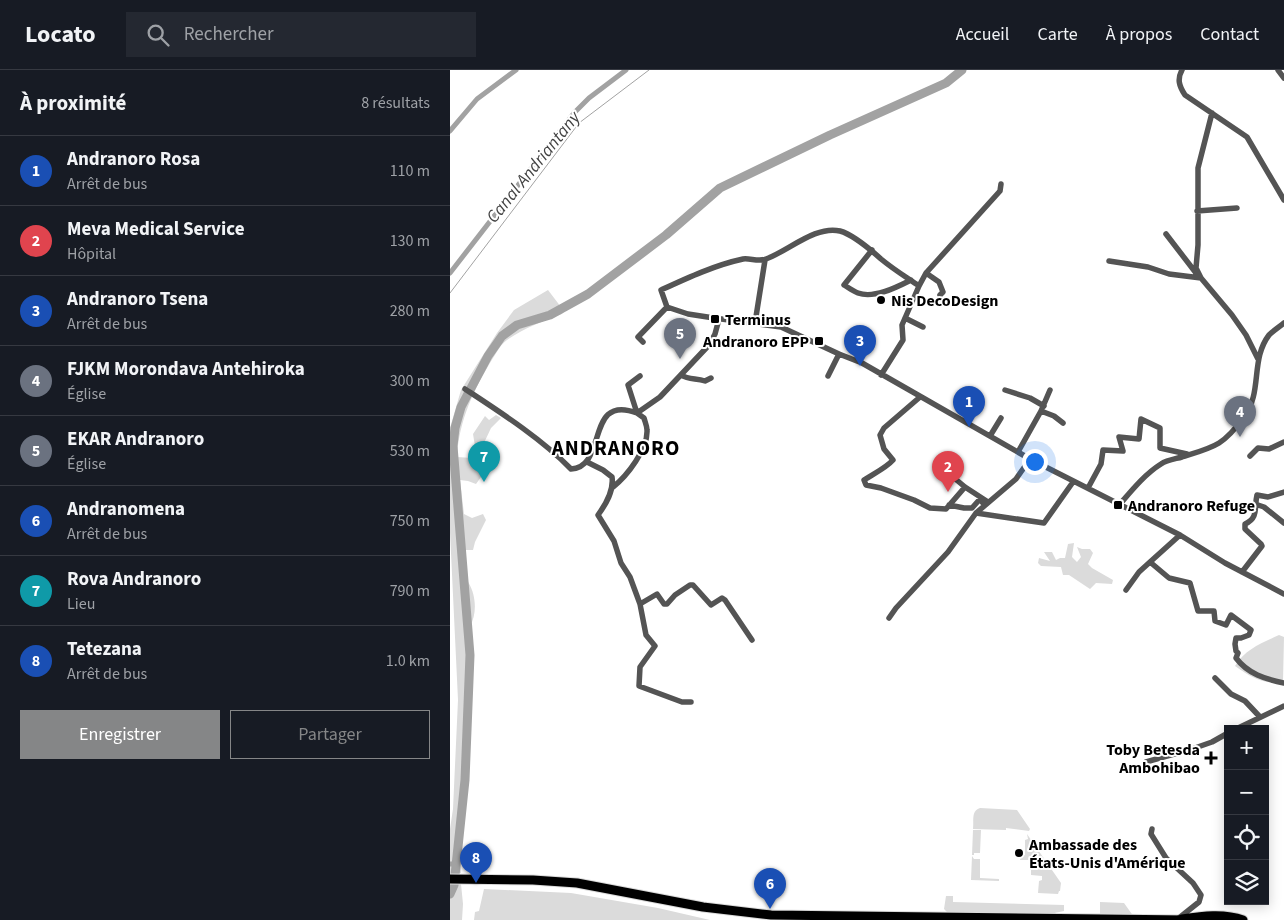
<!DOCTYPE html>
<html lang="fr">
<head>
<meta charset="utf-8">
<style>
  :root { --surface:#171b24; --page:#242831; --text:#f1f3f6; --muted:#9ea1a6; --line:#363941; --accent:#858687 }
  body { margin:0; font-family:"Source Sans 3",sans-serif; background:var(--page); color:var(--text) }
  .controls { position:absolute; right:15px; bottom:15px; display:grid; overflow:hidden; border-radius:0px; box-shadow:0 2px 12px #0003 }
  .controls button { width:45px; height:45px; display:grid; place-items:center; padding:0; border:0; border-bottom:1px solid var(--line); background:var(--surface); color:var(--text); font:25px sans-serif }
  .you { position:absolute; left:584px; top:391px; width:18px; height:18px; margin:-12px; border:4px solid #fff; border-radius:50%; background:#1a73e8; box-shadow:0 0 0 8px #1a73e833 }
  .badge { display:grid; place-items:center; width:32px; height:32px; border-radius:50%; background:var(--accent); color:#fff; font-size:16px; font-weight:700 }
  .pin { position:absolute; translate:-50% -41px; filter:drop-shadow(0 1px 2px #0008) }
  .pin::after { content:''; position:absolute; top:26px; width:18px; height:15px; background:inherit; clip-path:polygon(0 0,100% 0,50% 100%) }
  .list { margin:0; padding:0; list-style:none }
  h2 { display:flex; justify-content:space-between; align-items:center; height:65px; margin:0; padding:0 20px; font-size:21px }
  h2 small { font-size:16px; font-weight:400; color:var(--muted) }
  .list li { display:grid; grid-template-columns:32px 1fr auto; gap:15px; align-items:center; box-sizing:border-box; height:70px; padding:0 20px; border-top:1px solid var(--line) }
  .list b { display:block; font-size:19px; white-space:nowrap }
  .list p { margin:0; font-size:16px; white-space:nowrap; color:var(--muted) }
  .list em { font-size:16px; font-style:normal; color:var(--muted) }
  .actions { display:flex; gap:10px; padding:15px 20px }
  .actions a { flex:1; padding:11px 0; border:1px solid var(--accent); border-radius:0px; text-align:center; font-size:18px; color:var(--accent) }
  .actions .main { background:var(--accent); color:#fff }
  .icon { flex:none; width:28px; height:28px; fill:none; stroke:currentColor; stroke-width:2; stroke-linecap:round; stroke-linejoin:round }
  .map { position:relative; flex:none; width:834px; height:850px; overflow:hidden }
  header { display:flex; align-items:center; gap:30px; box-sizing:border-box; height:70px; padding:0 25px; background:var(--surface); border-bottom:1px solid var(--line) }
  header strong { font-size:24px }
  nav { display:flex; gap:28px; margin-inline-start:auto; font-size:18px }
  .search { width:350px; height:45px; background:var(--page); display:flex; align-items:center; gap:12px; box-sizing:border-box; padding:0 18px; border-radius:0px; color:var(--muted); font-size:19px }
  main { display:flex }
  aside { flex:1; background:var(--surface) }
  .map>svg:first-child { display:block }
</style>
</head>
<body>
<header>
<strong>Locato</strong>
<div class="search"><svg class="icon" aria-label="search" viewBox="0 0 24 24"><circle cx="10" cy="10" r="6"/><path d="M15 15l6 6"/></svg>Rechercher</div>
<nav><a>Accueil</a><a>Carte</a><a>À propos</a><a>Contact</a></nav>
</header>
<main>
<aside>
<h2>À proximité<small>8 résultats</small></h2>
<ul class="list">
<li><span class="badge" style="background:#1a4fb4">1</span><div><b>Andranoro Rosa</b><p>Arrêt de bus</p></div><em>110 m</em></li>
<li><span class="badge" style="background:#e0444e">2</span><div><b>Meva Medical Service</b><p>Hôpital</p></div><em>130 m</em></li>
<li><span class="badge" style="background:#1a4fb4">3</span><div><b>Andranoro Tsena</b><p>Arrêt de bus</p></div><em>280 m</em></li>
<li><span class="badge" style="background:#6b7280">4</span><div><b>FJKM Morondava Antehiroka</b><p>Église</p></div><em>300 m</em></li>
<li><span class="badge" style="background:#6b7280">5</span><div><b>EKAR Andranoro</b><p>Église</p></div><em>530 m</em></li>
<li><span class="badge" style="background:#1a4fb4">6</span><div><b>Andranomena</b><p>Arrêt de bus</p></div><em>750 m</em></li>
<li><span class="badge" style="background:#0f9aa8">7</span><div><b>Rova Andranoro</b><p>Lieu</p></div><em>790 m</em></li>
<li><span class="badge" style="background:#1a4fb4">8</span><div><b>Tetezana</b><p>Arrêt de bus</p></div><em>1.0 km</em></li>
</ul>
<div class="actions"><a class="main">Enregistrer</a><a>Partager</a></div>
</aside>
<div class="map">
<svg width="834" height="850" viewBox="0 0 834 850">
  <rect width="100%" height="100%" fill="#fff"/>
  <!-- green -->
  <path fill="#dbdbdb" d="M98 220 114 241 112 244C93 251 74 258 57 270 51 274 47 282 43 288 24 319 9 350 7 387L22 388 25 376 23 364 35 346 39 350 46 345 51 348 41 358 34 373 44 396 31 399V407L26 414 18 411 10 410 14 444 22 448 33 444 36 450 25 472 23 480H14L15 508C26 520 28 543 20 556V629L10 790 11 803 0 804V759L3 739 8 630 0 462V358L11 320 47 263 64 240Z
    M624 473 622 487 627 492 631 487 627 477 632 479H640L643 483 638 494 642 498 663 510 662 514 646 513 640 519 619 505H613L611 497 591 496 588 493 589 488 600 491 594 482H602L606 490 610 488H615L618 474Z
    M829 565 834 567 833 612C813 615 801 607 785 596 795 579 812 573 829 565Z
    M530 738 567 740 580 759 579 761 556 758V760L523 759C524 750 521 741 530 738Z
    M523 760H531L530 783H524V785H522Z
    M577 764 611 813 610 821H609L608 824 588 823 589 811 592 810V806L581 805V790H570L571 785H575V770L578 769Z
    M522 786 524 789H530V808L549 809V811L521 810Z
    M0 813 11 814 13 834 12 850H0Z
    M34 819 121 823 208 838 260 850H24L25 842 29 841Z
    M496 826H503V832L614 835V841L590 846 497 842 494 839Z
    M650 832 674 833 684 847H650Z"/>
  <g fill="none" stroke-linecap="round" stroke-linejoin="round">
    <!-- stream -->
    <path stroke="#a2a2a2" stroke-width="1" d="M0 223 129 53 199 0"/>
    <!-- canal -->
    <path stroke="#a2a2a2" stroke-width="5" d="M0 61 27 29 66 0
      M0 203 124 43 139 28 176 0
      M0 794H6"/>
    <!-- river -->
    <path stroke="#a2a2a2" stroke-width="9" d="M0 824 4 815 15 710 20 585 3 376 5 358 11 337 38 286 52 266 67 255 100 245 138 224 216 165 270 118 380 65 496 13 512 0"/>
    <!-- primary casing -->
    <g stroke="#dbdbdb" stroke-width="11">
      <path id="primary" d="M0 809 83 810 127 813 253 837 321 845 737 850
        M732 849C752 846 774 843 793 850"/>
    </g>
    <!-- minor -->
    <path stroke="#545454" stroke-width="5.5" d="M732 0C727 9 729 16 735 25L797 67 834 130
      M828 0 834 8
      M762 43 748 98V175L746 198 751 208 782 245 796 265 808 289
      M747 141 787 138
      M716 164 746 203
      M422 180 394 215C399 218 403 221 408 223 424 229 447 217 461 210
      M659 191 698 197 719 204 751 208
      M476 203 489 212 493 222 490 225
      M217 237 211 220C237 208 265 195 293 189 300 188 309 192 316 189 338 181 366 155 390 161 404 165 421 180 431 189 443 199 456 207 469 216
      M455 248 473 257
      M305 253 315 190
      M193 272 188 267 217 237 238 244 264 248 331 257 389 284 412 293 580 389 730 465 775 493 834 524
      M231 305C239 310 246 308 255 311L261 308
      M431 305 453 270 452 255 469 216 476 203 550 121 551 114
      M378 306 389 284
      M15 319C50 342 92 369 121 399 158 397 135 323 187 343L210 327 259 275 265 264 269 249
      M555 320 580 328 594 336
      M470 327 434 358 430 365 434 379 443 390C436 398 423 404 414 410L416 415 431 418 464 430 480 438 496 439 515 417
      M591 341 604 346 613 353
      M540 366 551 348
      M568 382 591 341 600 320
      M800 386 808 378 819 379 834 372
      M499 388 489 401 499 408 503 407 515 417 538 432
      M137 392 153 400 162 407C164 421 156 434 148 445L164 471 171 493 180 507 190 534 196 565 205 576 190 597 189 616 232 632H241
      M163 417C177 406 198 379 197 360 197 356 195 352 194 348L187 343 178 315 190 306
      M638 418 651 394 653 380 673 381 669 367 689 369 691 349 710 358V378L737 384
      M670 434C682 420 695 404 711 394 717 390 725 389 732 387 764 377 773 376 794 347 813 322 800 290 819 265 823 261 829 257 834 253
      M805 434 814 437 834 453
      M499 435 514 438H522L530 429 533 433
      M526 443 594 453 623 412
      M700 492 730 465
      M792 502 812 476 811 474 795 459V454C809 448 804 437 807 425L818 427 834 422
      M676 520 689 502 700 492 719 508 740 513 748 541H764L765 551 776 555 781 545 801 560 799 565 791 568H786L785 574 786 581 788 583 786 588C798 604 815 609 834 613
      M190 534 207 524 214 534H217L225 525 240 515H243L261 535 272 528 275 530 302 570
      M439 548 446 538 498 482 526 443 566 409 580 389
      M765 608 781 624 795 631 810 647
      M786 659 834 636
      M696 692 742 679 762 672 778 663
      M702 759 701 764 716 788 743 813 751 825 749 832 729 848"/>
    <!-- primary -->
    <use href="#primary" stroke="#000" stroke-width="9"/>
  </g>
  <!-- markers -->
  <g fill="#000" stroke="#fff" stroke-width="2">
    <circle cx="431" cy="230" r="5"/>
    <rect x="260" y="244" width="10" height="10" rx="2.5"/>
    <rect x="364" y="266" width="10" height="10" rx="2.5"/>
    <rect x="663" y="430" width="10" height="10" rx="2.5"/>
    <path d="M758.5 680.5h5v5h5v5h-5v5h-5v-5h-5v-5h5z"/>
    <circle cx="569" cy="783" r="5"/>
  </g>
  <g text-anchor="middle" stroke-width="4" stroke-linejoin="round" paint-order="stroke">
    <!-- poi labels -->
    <g font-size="16" font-weight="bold" fill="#000" stroke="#fff" text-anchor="start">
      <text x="441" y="236">Nis DecoDesign</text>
      <text x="275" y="255">Terminus</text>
      <text x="359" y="277" text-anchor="end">Andranoro EPP</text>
      <text x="678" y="441">Andranoro Refuge</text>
      <text x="750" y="685" text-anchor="end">Toby Betesda<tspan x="750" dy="18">Ambohibao</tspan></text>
      <text x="579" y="780">Ambassade des<tspan x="579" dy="18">États-Unis d'Amérique</tspan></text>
    </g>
    <!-- water labels -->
    <g font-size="18" font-style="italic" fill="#434343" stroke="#fff">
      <text transform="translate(83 97) rotate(-51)" y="6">Canal Andriantany</text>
    </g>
    <!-- district labels -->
    <g font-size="21" font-weight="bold" letter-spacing="1" fill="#000" stroke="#fff">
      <text x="166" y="385">ANDRANORO</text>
    </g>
  </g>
</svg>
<div class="controls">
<button>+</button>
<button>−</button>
<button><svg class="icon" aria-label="locate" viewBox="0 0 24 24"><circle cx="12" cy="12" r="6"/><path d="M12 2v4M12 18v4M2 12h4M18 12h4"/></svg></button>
<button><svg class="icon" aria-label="layers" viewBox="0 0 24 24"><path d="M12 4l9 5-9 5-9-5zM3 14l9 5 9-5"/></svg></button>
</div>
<div class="you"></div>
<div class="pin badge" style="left:519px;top:357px;background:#1a4fb4">1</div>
<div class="pin badge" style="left:498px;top:422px;background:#e0444e">2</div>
<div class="pin badge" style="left:410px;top:296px;background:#1a4fb4">3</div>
<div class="pin badge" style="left:790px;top:367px;background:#6b7280">4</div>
<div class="pin badge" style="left:230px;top:289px;background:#6b7280">5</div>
<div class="pin badge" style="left:320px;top:839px;background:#1a4fb4">6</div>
<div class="pin badge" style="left:34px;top:412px;background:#0f9aa8">7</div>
<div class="pin badge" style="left:26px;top:813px;background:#1a4fb4">8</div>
</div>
</main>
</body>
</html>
